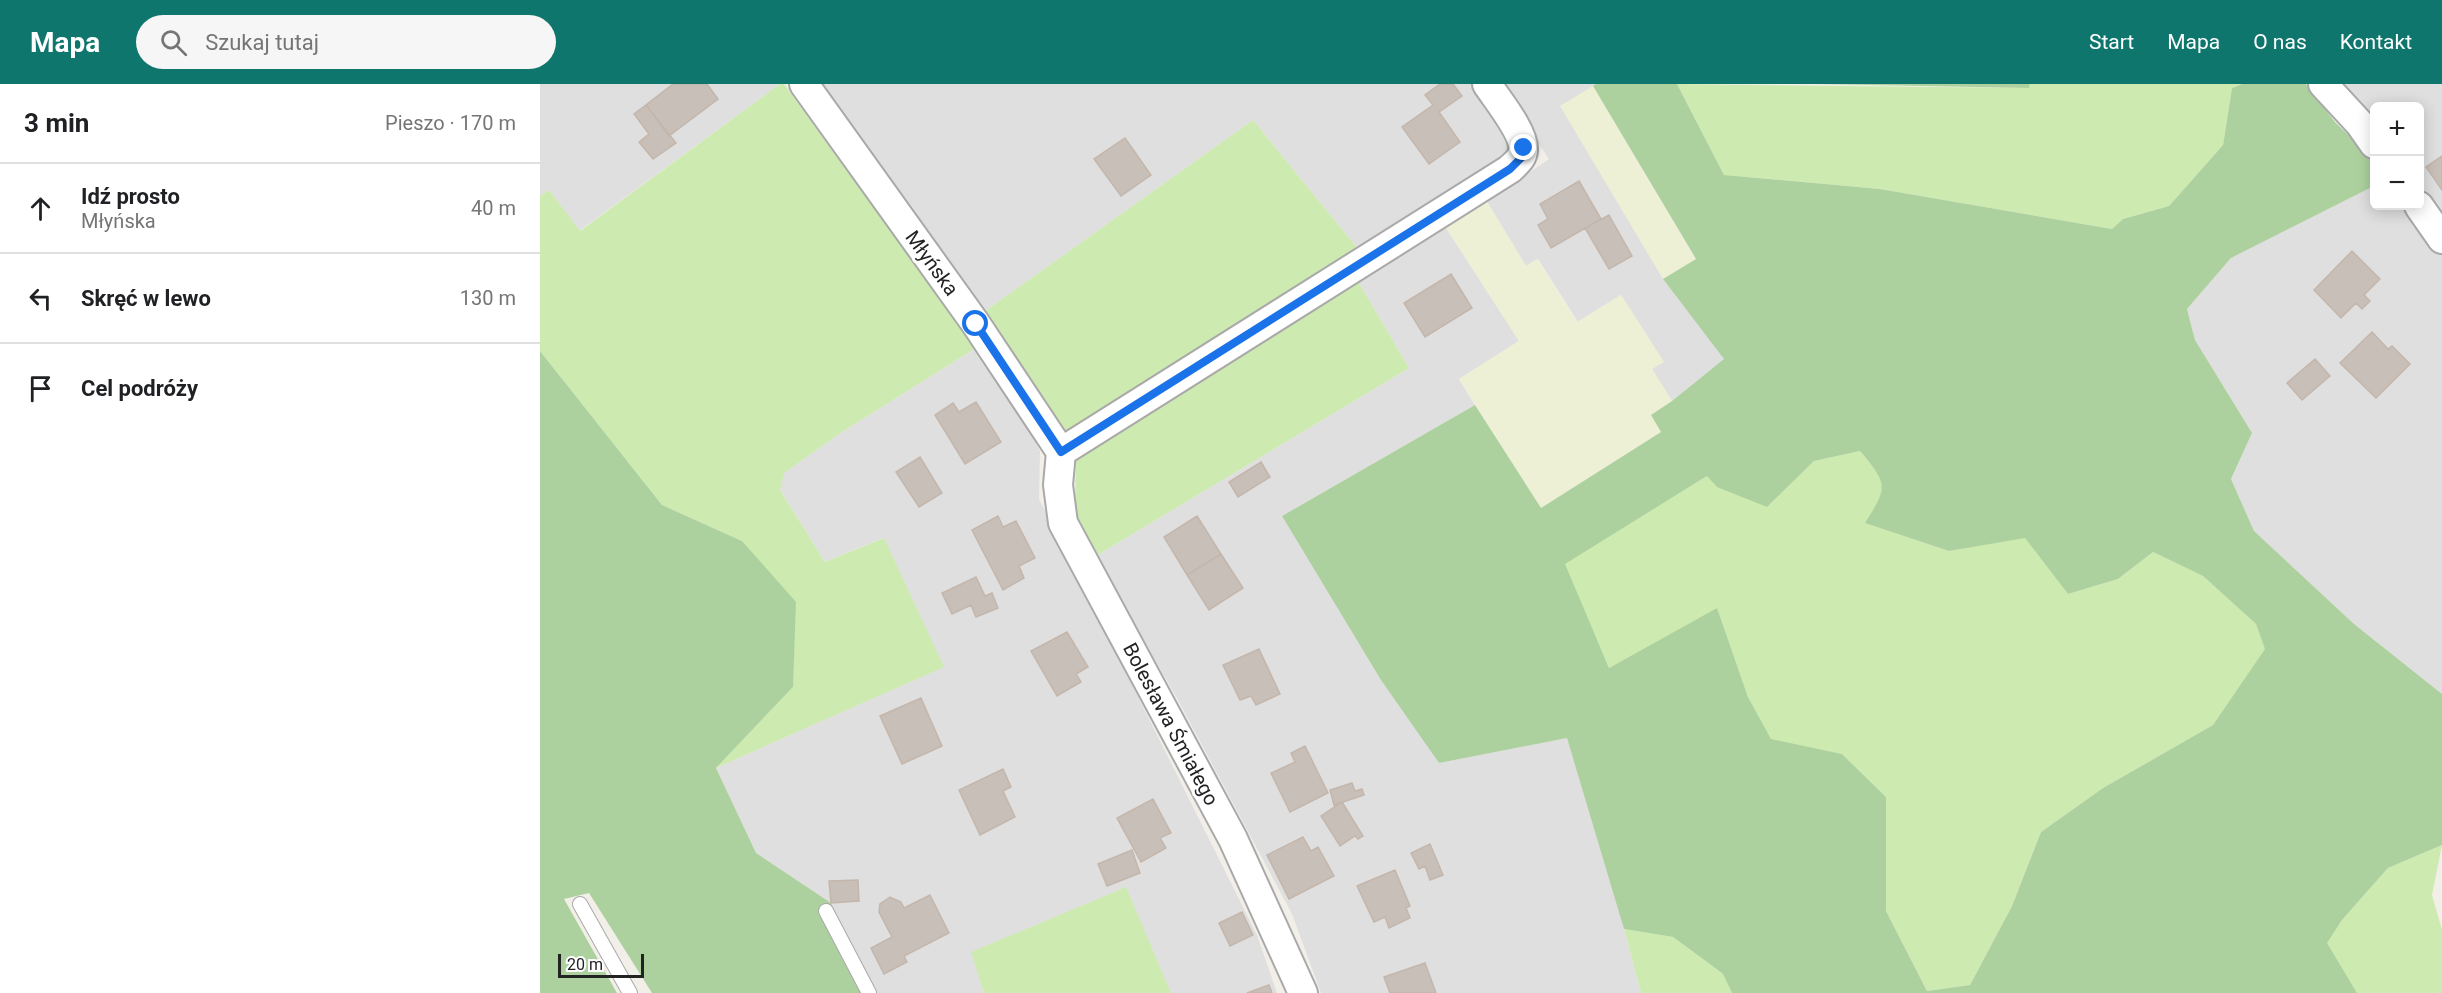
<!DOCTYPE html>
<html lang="pl">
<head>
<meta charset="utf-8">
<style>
  :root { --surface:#fff; --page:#f6f6f6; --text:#202124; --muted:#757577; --line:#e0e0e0; --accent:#0f766e }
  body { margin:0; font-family:Roboto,sans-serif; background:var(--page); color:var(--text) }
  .controls { position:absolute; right:18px; top:18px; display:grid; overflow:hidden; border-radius:9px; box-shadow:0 3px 15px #0003 }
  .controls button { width:54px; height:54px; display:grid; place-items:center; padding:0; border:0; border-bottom:2px solid var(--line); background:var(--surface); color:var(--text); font:30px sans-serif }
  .scale { position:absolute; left:18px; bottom:15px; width:86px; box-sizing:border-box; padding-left:6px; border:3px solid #222; border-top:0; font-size:16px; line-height:21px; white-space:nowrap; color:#222; -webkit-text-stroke:4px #fff; paint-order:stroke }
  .stop { position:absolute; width:18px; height:18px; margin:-14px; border:4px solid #1a73e8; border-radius:50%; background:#fff }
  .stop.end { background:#1a73e8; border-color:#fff; box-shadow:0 2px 6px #0008 }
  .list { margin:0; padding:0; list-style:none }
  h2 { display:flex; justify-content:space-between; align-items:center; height:78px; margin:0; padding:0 24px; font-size:26px }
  h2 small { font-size:20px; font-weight:400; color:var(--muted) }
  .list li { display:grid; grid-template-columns:39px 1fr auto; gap:18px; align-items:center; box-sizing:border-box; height:90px; padding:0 24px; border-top:2px solid var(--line) }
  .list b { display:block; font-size:22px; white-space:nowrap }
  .list p { margin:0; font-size:20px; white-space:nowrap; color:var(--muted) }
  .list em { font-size:20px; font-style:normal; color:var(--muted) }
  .icon { flex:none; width:33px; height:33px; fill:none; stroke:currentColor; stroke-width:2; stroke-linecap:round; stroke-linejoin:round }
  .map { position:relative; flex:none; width:1902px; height:909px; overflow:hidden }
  header { display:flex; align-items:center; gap:36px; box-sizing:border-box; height:84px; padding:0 30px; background:var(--accent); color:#fff }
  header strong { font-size:28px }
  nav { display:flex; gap:33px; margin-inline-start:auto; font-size:21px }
  .search { width:420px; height:54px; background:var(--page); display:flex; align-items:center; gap:15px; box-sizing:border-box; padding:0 21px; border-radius:33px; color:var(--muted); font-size:22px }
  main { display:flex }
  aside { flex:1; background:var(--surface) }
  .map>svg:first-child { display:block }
</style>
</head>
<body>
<header>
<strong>Mapa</strong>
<div class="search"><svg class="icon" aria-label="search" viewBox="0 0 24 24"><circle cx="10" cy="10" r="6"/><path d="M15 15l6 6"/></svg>Szukaj tutaj</div>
<nav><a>Start</a><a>Mapa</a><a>O nas</a><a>Kontakt</a></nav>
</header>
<main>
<aside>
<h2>3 min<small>Pieszo · 170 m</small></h2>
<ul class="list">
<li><svg class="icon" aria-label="ahead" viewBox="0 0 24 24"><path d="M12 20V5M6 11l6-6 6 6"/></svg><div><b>Idź prosto</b><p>Młyńska</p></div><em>40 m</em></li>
<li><svg class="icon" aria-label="left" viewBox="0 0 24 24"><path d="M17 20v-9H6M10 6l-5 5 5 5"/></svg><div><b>Skręć w lewo</b></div><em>130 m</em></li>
<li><svg class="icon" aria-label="arrive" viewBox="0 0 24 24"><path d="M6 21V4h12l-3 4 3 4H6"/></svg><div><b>Cel podróży</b></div></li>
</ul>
</aside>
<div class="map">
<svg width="1902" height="909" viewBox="0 0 1902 909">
  <rect width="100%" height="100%" fill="#f2efe9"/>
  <!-- residential -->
  <path fill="#e0dfdf" d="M0 0H240L39 147 9 106 0 112Z
    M272 0H933L979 68 818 165 713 36 441 230Z
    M959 0H1056L1053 2 1123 195 1185 275 1132 317 1112 285 1123 277 1081 211 1038 238 998 175 986 182 943 111 981 94 1009 75Z
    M1794 0H1902V133L1880 100V22H1834V43Z
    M1834 102V122H1872L1902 165V610L1814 540 1714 447 1691 395 1712 349 1655 256 1647 225 1691 174Z
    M901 136 979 257 919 295 935 321 742 432 899 679 1027 654 1066 778 1101 909H781L752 830 639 618 556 472 869 284 816 194Z
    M439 262 477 322 500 367 499 415 717 851 737 909H631L585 804 432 868 444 909H334L291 819 216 769 176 684 403 583 343 454 285 478 234 396 302 348Z"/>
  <!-- farmland -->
  <path fill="#eef0d5" d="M1053 2 1156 176 1123 195 1020 22Z
    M943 111 986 182 997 175 1037 238 1081 211 1124 278 1112 285 1132 317 1111 331 1122 347 1001 424 919 295 979 257 901 136Z"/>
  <!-- grass -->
  <path fill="#cdebb0" d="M240 0H244L359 158 439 262 302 348 244 389 240 406 285 478 344 454 404 583 176 684 253 603 202 457 122 421 0 267V112L9 106 40 147Z
    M1137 0 1489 4 1490 0H1702L1692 4 1683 61 1629 122 1583 135 1572 145 1340 105 1184 91Z
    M713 36 818 165 522 353 441 230Z
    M816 194 869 284 556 472 535 429 536 367Z
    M1320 367C1348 399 1349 403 1326 439L1409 467 1485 453 1528 510 1578 495 1613 468 1663 492 1716 540 1726 565 1673 641 1563 704 1501 748 1472 822 1430 901 1387 907 1346 827V713L1302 670 1231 656 1208 613 1177 525 1069 584 1024 480 1167 392 1227 423 1274 377Z
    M1902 761 1892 811 1902 846V909H1817L1786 859 1802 836 1848 784Z
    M586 803 631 909H444L431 868Z
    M1084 845 1133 853 1184 891 1192 909H1101Z"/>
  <!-- forest -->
  <path fill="#add19e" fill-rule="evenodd" d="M1056 0H1137L1184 91 1340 105 1572 145 1583 135 1629 122 1683 61 1692 4 1702 0H1766L1795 38 1834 76V102L1691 174 1647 225 1655 256 1712 349 1691 395 1714 447 1814 540 1902 610V761L1848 784 1802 836 1787 859 1817 909H1192L1183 890 1133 853 1084 845 1027 654 899 679 841 596 742 432 935 321 1001 424 1121 348 1111 331 1132 317 1184 275 1123 195 1156 175 1053 2ZM1320 367C1348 400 1348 403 1325 439L1409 467 1485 454 1528 510 1578 495 1613 468 1663 492 1716 540 1725 565 1673 641 1563 704 1501 748 1472 822 1430 901 1387 907 1346 827V713L1302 670 1231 655 1208 613 1177 524 1069 584 1025 480 1167 392 1177 403 1227 423 1274 377Z
    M1275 0H1490L1489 4Z
    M0 267 122 421 202 457 256 518 253 603 176 684 216 769 291 819 334 909H112L49 809 24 815 77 909H0Z"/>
  <!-- building -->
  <path fill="#c7bfb8" stroke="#c4b6ab" stroke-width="1.5" d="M133 0H167L178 15 129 52 106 21Z
    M900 0H913L922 12 899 28 920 58 889 80 862 43 893 21 885 11Z
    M106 21 136 59 113 75 99 58 109 50 94 30Z
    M585 54 611 91 581 112 554 75Z
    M1902 72V106L1886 83Z
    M1039 97 1061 135 1011 164 998 141 1008 135 1000 120Z
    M1069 131 1092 172 1069 185 1045 144Z
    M1812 167 1840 195 1824 211 1830 217 1822 225 1816 219 1801 234 1774 206Z
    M911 190 932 224 885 253 864 219Z
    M1832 248 1848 265 1852 262 1870 280 1836 314 1800 279Z
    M1775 275 1790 292 1762 316 1747 299Z
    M436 318 461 358 425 380 395 331 413 319 419 328Z
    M380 373 402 409 379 423 356 388Z
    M721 378 730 393 698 413 689 398Z
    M458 432 463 443 476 437 495 474 479 482 484 494 463 506 432 446Z
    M657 432 681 470 647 491 624 453Z
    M681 470 703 504 669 526 647 491Z
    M436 493 445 512 452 509 458 524 436 533 431 521 412 530 402 509Z
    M527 548 548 583 536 590 541 598 517 612 491 567Z
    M719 565 740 610 716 621 711 612 700 616 683 581Z
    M381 614 402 662 362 680 340 632Z
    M765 662 788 709 750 728 731 689 755 678 751 669Z
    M463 685 471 703 463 707 475 733 440 751 419 706Z
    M812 699 815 707 822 705 824 711 794 721 790 706Z
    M613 715 631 749 620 754 626 764 601 778 577 734Z
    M802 718 823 752 818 755 815 752 800 762 781 732Z
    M763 753 771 767 778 763 794 792 749 815 727 771Z
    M890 760 903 791 890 796 885 782 879 785 871 769Z
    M592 766 600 789 567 802 558 780Z
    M855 786 870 822 866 824 870 834 849 844 845 833 834 838 817 802Z
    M318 796 319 817 291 819 289 797Z
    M390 811 409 849 364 872 367 878 344 890 331 864 352 853 339 828 340 820 350 813 361 818 364 824Z
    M702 828 713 851 690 862 679 839Z
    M885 879 896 909H850L844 893Z
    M729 901 732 909H707Z"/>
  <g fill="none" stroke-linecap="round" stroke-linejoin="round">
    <!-- service casing -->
    <g stroke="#a9a9a9" stroke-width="16">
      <path id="service" d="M40 820 90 909
        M286 827 329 909"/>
    </g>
    <!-- minor casing -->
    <g stroke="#a9a9a9" stroke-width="32">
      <path id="minor" d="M264 0 436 240 521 368
        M1783 0 1820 40 1834 60
        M1879 122 1902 155
        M521 368 970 85C976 79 983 74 983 66 985 49 956 14 947 0
        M521 368 518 401 523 439 693 755 763 909"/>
    </g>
    <!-- service -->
    <use href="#service" stroke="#fff" stroke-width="14"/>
    <!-- minor -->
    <use href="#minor" stroke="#fff" stroke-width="28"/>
  </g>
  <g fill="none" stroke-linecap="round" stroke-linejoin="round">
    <!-- route -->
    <path stroke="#1a73e8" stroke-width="8" d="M436 240 521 368 970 85 981 74 984 64"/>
  </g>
  <g text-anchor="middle" stroke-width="6" stroke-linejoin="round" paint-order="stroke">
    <!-- street labels -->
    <g font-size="20" fill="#222" stroke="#fff">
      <text transform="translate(392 179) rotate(54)" y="7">Młyńska</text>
      <text transform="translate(631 640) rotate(62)" y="7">Bolesława Śmiałego</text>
    </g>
  </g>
</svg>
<div class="controls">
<button>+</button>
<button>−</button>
</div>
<div class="scale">20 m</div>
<div class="stop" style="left:436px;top:240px"></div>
<div class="stop end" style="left:984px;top:64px"></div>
</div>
</main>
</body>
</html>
